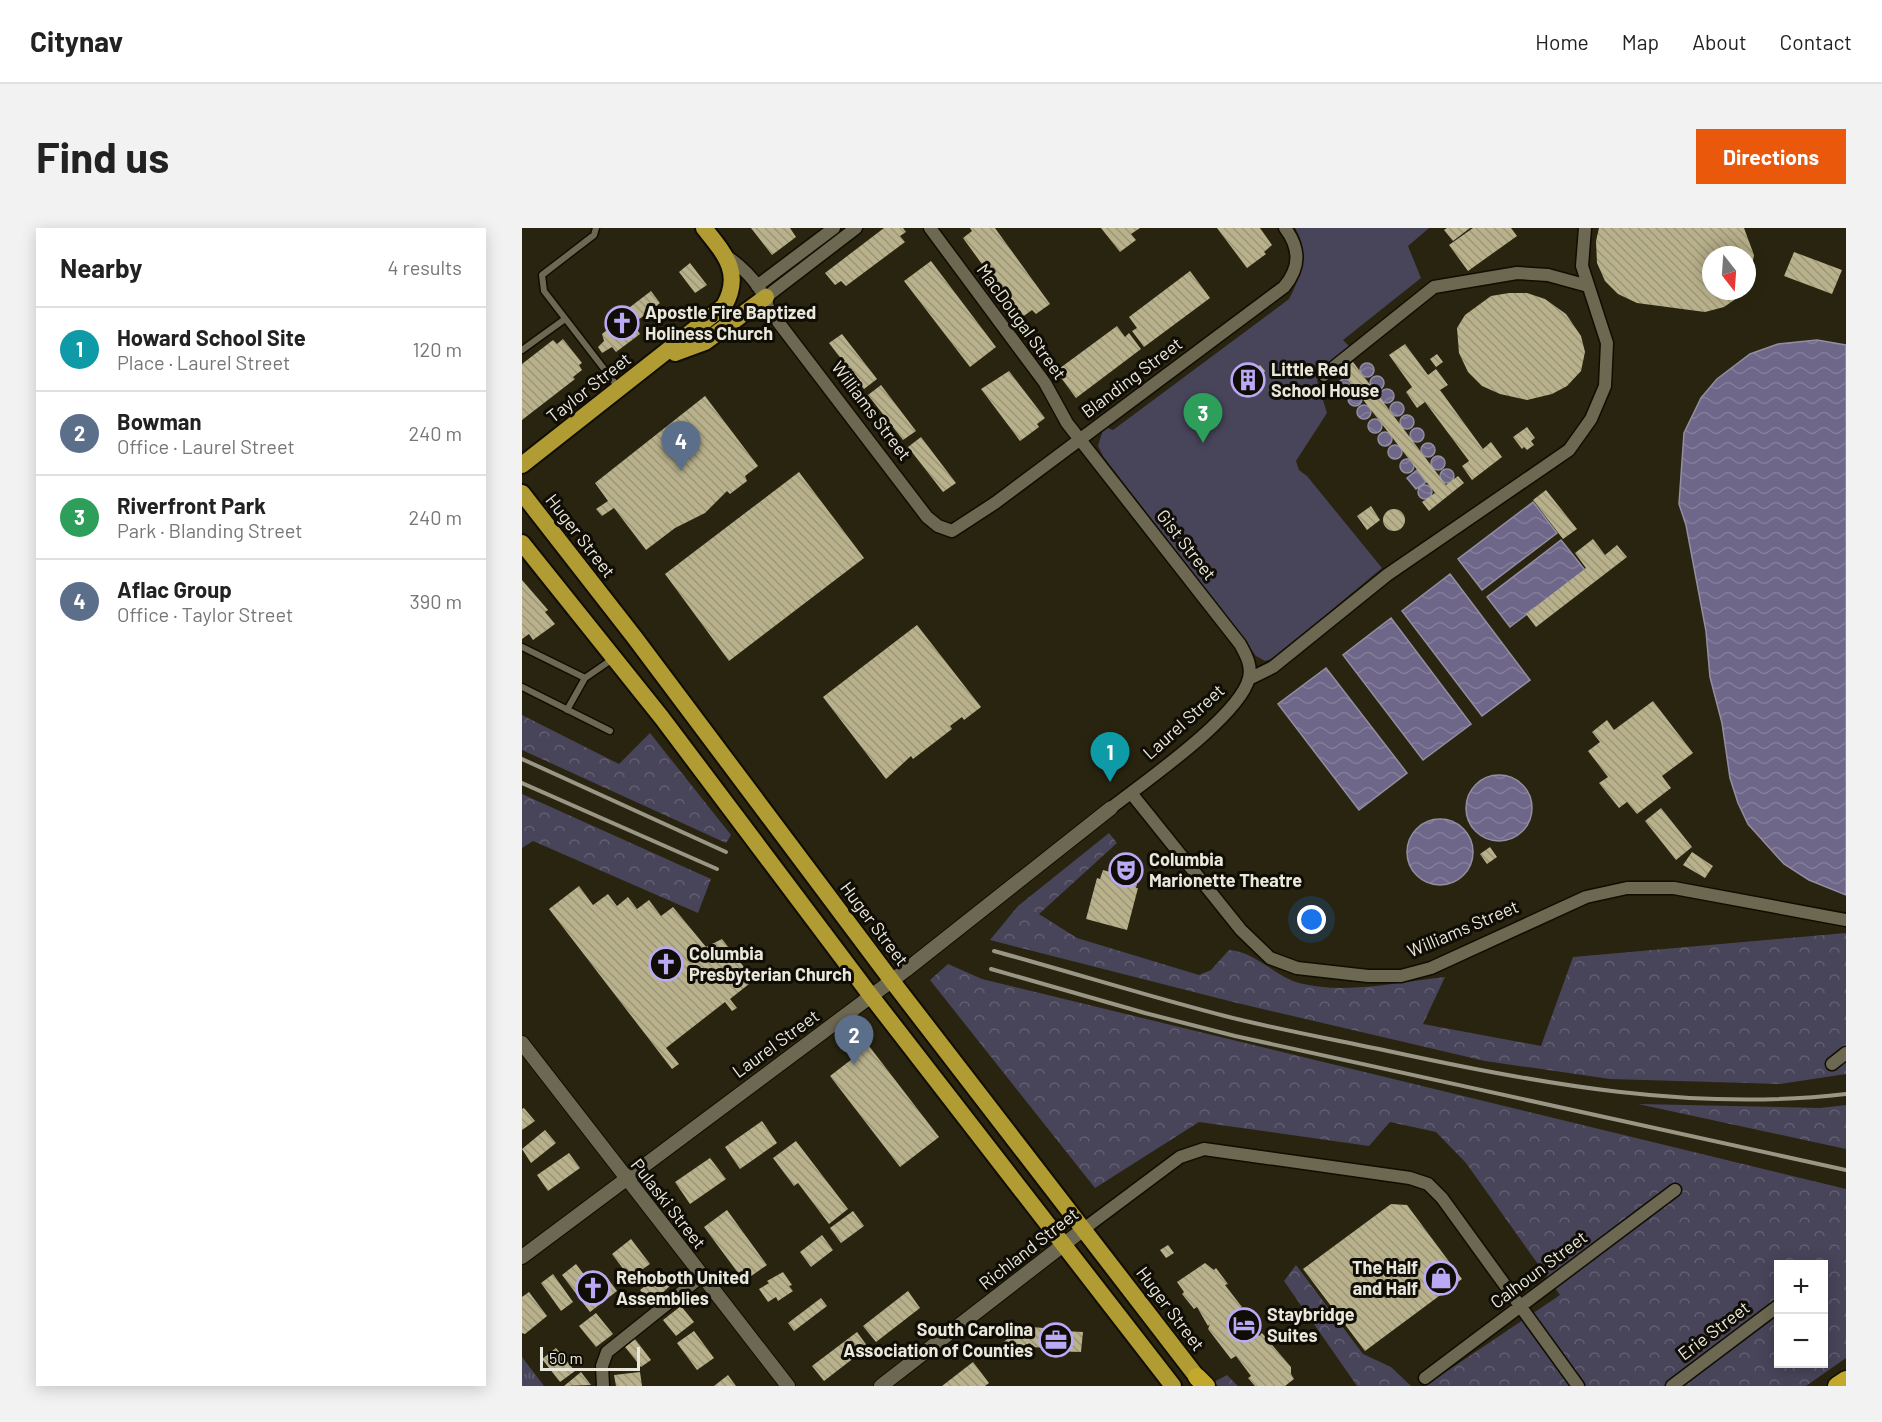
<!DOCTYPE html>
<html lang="en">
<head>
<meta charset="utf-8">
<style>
  :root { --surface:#fff; --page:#f2f2f2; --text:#222; --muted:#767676; --line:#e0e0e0; --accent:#ea580c }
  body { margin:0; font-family:Barlow,sans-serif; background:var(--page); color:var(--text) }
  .controls { position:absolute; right:18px; bottom:18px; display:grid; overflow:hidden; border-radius:0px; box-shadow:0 3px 15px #0003 }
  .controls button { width:54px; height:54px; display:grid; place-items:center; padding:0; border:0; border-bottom:2px solid var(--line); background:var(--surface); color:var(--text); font:30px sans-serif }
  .compass { position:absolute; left:1180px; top:18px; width:54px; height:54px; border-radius:50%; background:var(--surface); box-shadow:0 3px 15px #0003; rotate:163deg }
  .scale { position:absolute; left:18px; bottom:15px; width:100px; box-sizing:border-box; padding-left:6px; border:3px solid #eae8db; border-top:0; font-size:16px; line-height:21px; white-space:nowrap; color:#eae8db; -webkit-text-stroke:4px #0f0d05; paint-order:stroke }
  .you { position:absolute; left:790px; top:692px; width:21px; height:21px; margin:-15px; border:4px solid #fff; border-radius:50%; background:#1a73e8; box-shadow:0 0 0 9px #1a73e833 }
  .badge { display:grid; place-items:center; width:39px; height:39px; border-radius:50%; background:var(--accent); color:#fff; font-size:20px; font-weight:700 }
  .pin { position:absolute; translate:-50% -50px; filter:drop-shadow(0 2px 3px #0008) }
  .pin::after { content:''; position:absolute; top:32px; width:21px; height:18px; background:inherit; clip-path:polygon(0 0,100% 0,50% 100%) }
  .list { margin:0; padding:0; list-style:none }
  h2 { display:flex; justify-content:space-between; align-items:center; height:78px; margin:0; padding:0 24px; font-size:26px }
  h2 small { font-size:20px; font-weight:400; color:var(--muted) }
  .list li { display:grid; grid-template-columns:39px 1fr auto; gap:18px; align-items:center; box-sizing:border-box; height:84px; padding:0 24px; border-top:2px solid var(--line) }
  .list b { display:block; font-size:22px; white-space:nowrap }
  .list p { margin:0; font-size:20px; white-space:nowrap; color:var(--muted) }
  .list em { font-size:20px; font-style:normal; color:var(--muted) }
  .map { position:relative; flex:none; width:1324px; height:1158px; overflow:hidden; border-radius:0px }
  header { display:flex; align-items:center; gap:36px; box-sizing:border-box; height:84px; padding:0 30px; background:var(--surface); border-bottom:2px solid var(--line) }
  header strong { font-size:28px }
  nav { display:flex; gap:33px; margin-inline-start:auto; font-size:21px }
  .intro { display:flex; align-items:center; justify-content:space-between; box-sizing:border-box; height:144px; padding:0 36px }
  h1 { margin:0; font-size:42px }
  .button { padding:15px 27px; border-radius:0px; background:var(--accent); color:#fff; font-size:21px; font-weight:700 }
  main { display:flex; gap:36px; padding:0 36px }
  aside { flex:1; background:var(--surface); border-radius:0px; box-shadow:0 3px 15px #0003 }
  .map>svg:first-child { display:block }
</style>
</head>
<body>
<header>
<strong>Citynav</strong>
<nav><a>Home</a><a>Map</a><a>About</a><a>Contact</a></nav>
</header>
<div class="intro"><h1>Find us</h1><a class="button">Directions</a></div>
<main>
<aside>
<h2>Nearby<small>4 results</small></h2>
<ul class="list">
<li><span class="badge" style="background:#0f9aa8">1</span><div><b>Howard School Site</b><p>Place · Laurel Street</p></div><em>120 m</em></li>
<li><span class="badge" style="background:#5c6f8a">2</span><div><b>Bowman</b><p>Office · Laurel Street</p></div><em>240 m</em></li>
<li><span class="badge" style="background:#2e9e5b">3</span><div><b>Riverfront Park</b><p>Park · Blanding Street</p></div><em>240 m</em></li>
<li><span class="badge" style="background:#5c6f8a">4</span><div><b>Aflac Group</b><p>Office · Taylor Street</p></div><em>390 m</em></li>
</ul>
</aside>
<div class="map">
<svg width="1324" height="1158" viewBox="0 0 1324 1158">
  <defs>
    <pattern id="grass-tufts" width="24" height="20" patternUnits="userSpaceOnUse" patternTransform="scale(1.5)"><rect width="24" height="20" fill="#48445a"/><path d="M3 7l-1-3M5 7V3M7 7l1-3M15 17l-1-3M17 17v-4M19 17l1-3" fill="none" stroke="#635f71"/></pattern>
    <pattern id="forest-crowns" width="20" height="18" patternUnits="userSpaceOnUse" patternTransform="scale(1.5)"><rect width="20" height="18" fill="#48445a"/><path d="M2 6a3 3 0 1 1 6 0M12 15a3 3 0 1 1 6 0" fill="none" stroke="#635f71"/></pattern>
    <pattern id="water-waves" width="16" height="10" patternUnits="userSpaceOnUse" patternTransform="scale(1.5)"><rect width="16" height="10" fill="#6e6789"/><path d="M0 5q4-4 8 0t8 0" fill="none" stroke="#837d99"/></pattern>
    <pattern id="building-back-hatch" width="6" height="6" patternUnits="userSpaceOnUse" patternTransform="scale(1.5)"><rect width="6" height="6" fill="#b9b18b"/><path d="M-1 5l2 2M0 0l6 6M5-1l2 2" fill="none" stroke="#9c9679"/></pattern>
  </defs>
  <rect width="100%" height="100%" fill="#28240f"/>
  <!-- grass -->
  <path fill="url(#grass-tufts)" d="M0 1129 22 1158H0Z"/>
  <!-- forest -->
  <path fill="url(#forest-crowns)" fill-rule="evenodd" d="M0 487 97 536 128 505 209 607 204 615 0 522Z
    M0 566 189 651 176 685 11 613 0 620Z
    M587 605 595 615 517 686 555 710 677 747 689 742 707 722C734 724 752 748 777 755 824 767 875 754 923 749L901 796 1019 818 1051 729 1324 705V846L1258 856 1088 851 963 833 711 774 468 712 496 678Z
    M426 736 460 751 1324 961V1130L1284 1158H903L1038 1067 944 935 914 904 868 894 847 918 677 894 573 960 408 752ZM1256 1036H1302V1136H1256Z
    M1116 876 1298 880 1324 877V921Z
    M774 1037 841 1126 869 1139 889 1158H835L762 1053Z
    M705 1147 716 1158H696L692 1154Z"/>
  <!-- park -->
  <path fill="#48445a" d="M773 0H907L886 18 899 50 821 112 828 119 801 142 795 153 805 185 774 233 777 242 785 248 860 340 752 430 743 433 734 428 581 228 576 218 581 202 586 200 591 202 767 71C780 45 788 26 773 0Z"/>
  <!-- water -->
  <path fill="url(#water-waves)" stroke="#938ea2" stroke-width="1.5" d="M1295 112 1324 117V667L1287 652 1262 636 1226 596 1216 575 1208 550 1200 495 1188 449 1184 403 1164 297 1157 276 1162 205 1179 170 1195 151 1228 126 1256 116Z
    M838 142a7 7 0 1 1 14 0a7 7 0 1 1-14 0Z
    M848 155a7 7 0 1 1 14 0a7 7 0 1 1-14 0Z
    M816 158a7 7 0 1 1 14 0a7 7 0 1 1-14 0Z
    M858 168a7 7 0 1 1 14 0a7 7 0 1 1-14 0Z
    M826 171a7 7 0 1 1 14 0a7 7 0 1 1-14 0Z
    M868 181a7 7 0 1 1 14 0a7 7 0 1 1-14 0Z
    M835 184a7 7 0 1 1 14 0a7 7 0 1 1-14 0Z
    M878 194a7 7 0 1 1 14 0a7 7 0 1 1-14 0Z
    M846 198a7 7 0 1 1 14 0a7 7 0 1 1-14 0Z
    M888 207a7 7 0 1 1 14 0a7 7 0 1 1-14 0Z
    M856 211a7 7 0 1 1 14 0a7 7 0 1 1-14 0Z
    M899 222a7 7 0 1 1 14 0a7 7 0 1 1-14 0Z
    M866 224a7 7 0 1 1 14 0a7 7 0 1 1-14 0Z
    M909 235a7 7 0 1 1 14 0a7 7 0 1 1-14 0Z
    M878 238a7 7 0 1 1 14 0a7 7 0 1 1-14 0Z
    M918 248a7 7 0 1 1 14 0a7 7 0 1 1-14 0Z
    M895 242 904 254 894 261 885 250Z
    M896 264a7 7 0 1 1 14 0a7 7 0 1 1-14 0Z
    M1011 274 1035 305 960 362 936 331Z
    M1039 312 1063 342 988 399 965 369Z
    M928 346 1008 452 960 488 880 383Z
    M869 390 949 496 901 532 821 427Z
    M804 440 885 545 837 582 756 476Z
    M944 580a33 33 0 1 1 66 0a33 33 0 1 1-66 0Z
    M885 624a33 33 0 1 1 66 0a33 33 0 1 1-66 0Z"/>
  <!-- building -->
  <path fill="url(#building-back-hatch)" d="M229 0H268L274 9 250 27Z
    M362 0H381L384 4 378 8 383 14 324 58 319 53 313 57 303 45Z
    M448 0H473L528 76 514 86 510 82 499 90 441 10 450 3Z
    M579 0H618L609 6 614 12 598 24Z
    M695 0H738L750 17 742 24 744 26 725 40Z
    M925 0H948L931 13 922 2Z
    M951 0H989L995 8 946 43 927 17Z
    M1077 0H1222L1232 27 1228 50 1225 55V27H1189V63H1221L1218 68 1202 79 1183 84 1115 75 1096 66 1083 53 1075 35 1074 13Z
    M1272 24 1320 42 1310 66 1262 48Z
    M409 33 474 119 448 139 382 53Z
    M168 35 185 57 173 65 157 44Z
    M668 43 688 70 622 119 610 103 615 100 607 89Z
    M129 63 138 75 111 96 118 106 94 124 90 119 80 125 76 119 82 113 80 106 90 98 86 94 95 87 98 91 101 89 99 86Z
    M987 65H1005L1023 71 1044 86 1059 108 1063 124 1059 143 1045 158 1030 166 1005 172 978 166 960 158 946 144 937 125 935 100 943 87 969 68Z
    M595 98 603 109 607 105 619 121 554 170 534 143Z
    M320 106 355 151 342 161 307 115Z
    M41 111 60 135 57 137 60 142 51 149 53 151 0 192V136L31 112 35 116Z
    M883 116 906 147 914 141 926 157 918 162 961 221 969 214 980 229 950 252 940 238 947 233 903 174 895 180 884 164 890 159 867 127Z
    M915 126 921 134 914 139 908 131Z
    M831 134 924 257 936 248 942 255 907 283 900 274 913 265 819 143Z
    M738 137 743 143 740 148 716 165 712 156Z
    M487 143 523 190 515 196 517 199 498 213 459 161Z
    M359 157 394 203 381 212 346 167Z
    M183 168 236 238 223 248 225 253 208 266 205 263 183 285 153 300 124 322 92 280 80 288 74 281 86 273 73 255Z
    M1005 199 1013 210 1009 213 1012 217 1005 222 1002 219 1000 221 991 209Z
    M399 209 434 255 421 264 386 219Z
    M277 244 342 330 207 433 143 346Z
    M1024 262 1055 301 1041 311 1011 272Z
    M849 278 858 292 845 302 835 288Z
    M861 292a11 11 0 1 1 22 0a11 11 0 1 1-22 0Z
    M1071 311 1083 327 1095 317 1105 329 1014 399 1004 386 1064 340 1053 325Z
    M0 352 26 382 23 384 33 396 11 412 7 406 0 411Z
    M395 397 459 479 442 492 440 489 428 498 430 501 391 531 389 528 364 551 301 469Z
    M1131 473 1171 525 1140 548 1149 560 1115 586 1105 574 1097 580 1077 555 1086 549 1066 523 1078 514 1070 504 1085 492 1092 502Z
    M1139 580 1170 619 1154 632 1123 593Z
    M968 619 975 629 965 636 958 626Z
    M1170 624 1191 638 1183 650 1161 637Z
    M597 632 607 634 605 639 611 641 608 649 616 651 614 660H616L605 702 564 691 575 650 578 651 581 642 588 644 591 636 596 637Z
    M57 658 71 677 86 666 95 678 106 669 115 681 127 672 139 688 151 679 184 719 200 711 232 752 208 771 215 780 210 783 203 774 144 820 157 836 150 841 27 681Z
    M347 818 417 909 378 939 308 848Z
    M2 880 13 893 0 902V881Z
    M240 893 255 915 218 941 203 919Z
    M23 902 34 915 9 935 0 921Z
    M274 913 326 981 307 996 276 955 272 958 251 930Z
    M47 925 58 940 26 963 15 947Z
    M188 930 204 951 168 976 153 954Z
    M869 976 885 977 940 1051 843 1123 781 1041Z
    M205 982 245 1037 222 1053 182 999Z
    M331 983 342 998 319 1015 308 1000Z
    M300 1007 311 1022 289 1039 278 1024Z
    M109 1011 128 1036 108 1050 90 1026Z
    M646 1017 652 1025 644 1030 638 1022Z
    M683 1035 692 1042 694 1040 706 1056 703 1057 720 1079 716 1081 725 1085 735 1099 734 1104 737 1108 740 1105 769 1139V1146L772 1151 763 1158H733L726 1150 729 1148 714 1128 709 1131 686 1101 688 1096 686 1098 675 1079 672 1081 660 1066 662 1064 655 1054Z
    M54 1036 70 1057 83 1047 95 1063 68 1084 40 1047Z
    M261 1044 270 1057 267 1058 271 1063 256 1073 254 1069 246 1074 237 1061 247 1055 245 1053Z
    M140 1045 149 1057 129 1075 118 1062Z
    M31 1046 51 1074 39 1083 19 1055Z
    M386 1063 398 1080 354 1114 341 1098Z
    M7 1064 25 1088 3 1106 0 1105V1069Z
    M299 1070 305 1078 272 1103 266 1095Z
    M159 1078 172 1094 154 1108 141 1092Z
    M74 1085 91 1106 74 1119 57 1098Z
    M534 1097 541 1099V1103L561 1104 559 1124 525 1123V1120L509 1119V1116L506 1115 508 1118 492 1130 480 1115 496 1103 500 1108 510 1107 511 1099 531 1101Z
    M172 1103 192 1130 175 1142 155 1115Z
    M335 1104 346 1119 302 1153 290 1138Z
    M113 1111 129 1132 119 1139 103 1119Z
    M34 1120 53 1143 38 1154 20 1131Z
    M451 1134 467 1155 463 1158H420Z
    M59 1144 69 1157 42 1158Z
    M118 1144 120 1158H94L92 1147Z
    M206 1147 214 1158H192Z"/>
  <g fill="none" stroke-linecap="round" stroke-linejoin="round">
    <!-- service casing -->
    <g stroke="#110d00" stroke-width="9">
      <path id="service" d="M74 0 72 7 20 47 22 63 96 159
        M0 122 43 91
        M0 419 63 450
        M0 459 88 503
        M45 482 63 450 92 430"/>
    </g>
    <!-- minor casing -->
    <g stroke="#110d00" stroke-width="15">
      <path id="minor" d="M408 0 523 155 545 195 718 416C724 427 730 437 727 450 718 488 621 555 589 580
        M206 29C224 42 241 60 247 82L405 289 416 298 430 303 473 275 762 59C779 39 778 20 763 0
        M235 58 312 0
        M244 69 334 0
        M802 147 912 59 995 45 1026 47 1066 58
        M727 451 751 439 865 347 1047 222 1069 191 1083 158 1085 115 1060 38 1063 0
        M609 565 719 702 748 730 775 740 846 748H879L909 740 1064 669 1105 660H1152L1324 692
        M1310 836 1324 825
        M563 1000 658 929 682 921 888 950 906 956 920 970 1056 1158
        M903 1150 1153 962
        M81 1158 80 1138 85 1124 180 1048
        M1150 1158 1256 1078"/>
    </g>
    <!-- tertiary casing -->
    <g stroke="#110d00" stroke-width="16">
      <path id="tertiary" d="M0 815 266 1158
        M0 1029 384 742 589 580
        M359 1158 563 1000"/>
    </g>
    <!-- trunk casing -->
    <g stroke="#110d00" stroke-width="20">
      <path id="trunk" d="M153 125 183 114 244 69
        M0 237 202 78C221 45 202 25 182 0
        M0 265 113 410 370 753 675 1149
        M0 315 140 490 349 768 651 1158"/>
    </g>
    <!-- motorway casing -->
    <g stroke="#110d00" stroke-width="21">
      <path id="motorway" d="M675 1149 684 1158
        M1315 1158 1324 1152"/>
    </g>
    <!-- service -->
    <use href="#service" stroke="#6d6851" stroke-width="6"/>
    <!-- minor -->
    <use href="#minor" stroke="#6d6851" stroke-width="12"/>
    <!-- tertiary -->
    <use href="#tertiary" stroke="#6d6851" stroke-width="14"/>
    <!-- trunk -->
    <use href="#trunk" stroke="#b19c34" stroke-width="16"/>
    <!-- motorway -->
    <use href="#motorway" stroke="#c2a92c" stroke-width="18"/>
    <!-- rail -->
    <path stroke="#999686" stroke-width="4" d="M0 531 204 624
      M0 555 195 641
      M472 723C549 744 625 768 703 788 758 802 815 812 871 824 1018 856 1173 884 1324 866
      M469 741 623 785 713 808 1324 942"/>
  </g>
  <!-- icons -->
  <defs>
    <g id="church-ring" transform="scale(1.725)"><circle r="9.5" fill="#0f0d05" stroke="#baaaf6" stroke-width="1.5"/><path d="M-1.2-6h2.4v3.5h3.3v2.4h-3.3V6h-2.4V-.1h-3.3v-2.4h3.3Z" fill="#baaaf6"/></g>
    <g id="building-ring" transform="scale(1.725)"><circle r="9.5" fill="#0f0d05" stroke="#baaaf6" stroke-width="1.5"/><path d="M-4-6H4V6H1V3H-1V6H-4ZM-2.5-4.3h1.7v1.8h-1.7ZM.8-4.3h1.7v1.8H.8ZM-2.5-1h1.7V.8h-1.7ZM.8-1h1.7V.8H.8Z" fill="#baaaf6"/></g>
    <g id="theatre-ring" transform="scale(1.725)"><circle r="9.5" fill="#0f0d05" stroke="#baaaf6" stroke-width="1.5"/><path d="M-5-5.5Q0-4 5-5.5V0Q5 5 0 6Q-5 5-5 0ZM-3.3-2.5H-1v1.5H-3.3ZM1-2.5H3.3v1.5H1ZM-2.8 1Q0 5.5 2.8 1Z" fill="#baaaf6"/></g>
    <g id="shop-ring" transform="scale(1.725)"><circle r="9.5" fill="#0f0d05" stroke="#baaaf6" stroke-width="1.5"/><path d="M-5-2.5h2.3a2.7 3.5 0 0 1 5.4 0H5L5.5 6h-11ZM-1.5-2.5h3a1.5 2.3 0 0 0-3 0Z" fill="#baaaf6"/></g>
    <g id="hotel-ring" transform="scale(1.725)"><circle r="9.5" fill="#0f0d05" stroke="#baaaf6" stroke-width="1.5"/><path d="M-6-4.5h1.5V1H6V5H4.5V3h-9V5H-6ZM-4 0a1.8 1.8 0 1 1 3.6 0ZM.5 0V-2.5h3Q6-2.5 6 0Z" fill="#baaaf6"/></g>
    <g id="office-ring" transform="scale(1.725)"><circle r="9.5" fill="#0f0d05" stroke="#baaaf6" stroke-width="1.5"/><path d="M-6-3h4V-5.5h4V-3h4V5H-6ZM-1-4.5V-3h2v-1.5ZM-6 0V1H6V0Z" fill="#baaaf6"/></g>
  </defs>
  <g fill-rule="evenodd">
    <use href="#church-ring" x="100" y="95"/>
    <use href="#building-ring" x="726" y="152"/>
    <use href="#theatre-ring" x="604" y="642"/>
    <use href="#church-ring" x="144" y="736"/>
    <use href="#shop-ring" x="919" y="1050"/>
    <use href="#church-ring" x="71" y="1060"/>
    <use href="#hotel-ring" x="722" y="1097"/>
    <use href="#office-ring" x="534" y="1112"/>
  </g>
  <g text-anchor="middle" stroke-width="6" stroke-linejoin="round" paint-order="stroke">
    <!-- poi labels -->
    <g font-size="18" font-weight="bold" fill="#eae8db" stroke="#0f0d05" text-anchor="start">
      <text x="123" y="91">Apostle Fire Baptized<tspan x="123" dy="21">Holiness Church</tspan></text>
      <text x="749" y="148">Little Red<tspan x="749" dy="21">School House</tspan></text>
      <text x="627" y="638">Columbia<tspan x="627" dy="21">Marionette Theatre</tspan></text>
      <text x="167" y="732">Columbia<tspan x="167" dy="21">Presbyterian Church</tspan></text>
      <text x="896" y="1046" text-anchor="end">The Half<tspan x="896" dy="21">and Half</tspan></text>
      <text x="94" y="1056">Rehoboth United<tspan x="94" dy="21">Assemblies</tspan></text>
      <text x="745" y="1093">Staybridge<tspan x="745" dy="21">Suites</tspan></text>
      <text x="511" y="1108" text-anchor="end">South Carolina<tspan x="511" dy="21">Association of Counties</tspan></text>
    </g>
    <!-- street labels -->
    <g font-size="18" fill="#eae8db" stroke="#0f0d05">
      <text transform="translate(499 94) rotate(54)" y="6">MacDougal Street</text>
      <text transform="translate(610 150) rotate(-37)" y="6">Blanding Street</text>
      <text transform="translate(67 160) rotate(-38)" y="6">Taylor Street</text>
      <text transform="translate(349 183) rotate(53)" y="6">Williams Street</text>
      <text transform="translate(58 308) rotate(52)" y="6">Huger Street</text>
      <text transform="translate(664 317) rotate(52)" y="6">Gist Street</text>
      <text transform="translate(662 494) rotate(-42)" y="6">Laurel Street</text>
      <text transform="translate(352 696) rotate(53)" y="6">Huger Street</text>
      <text transform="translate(941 701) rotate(-23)" y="6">Williams Street</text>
      <text transform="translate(254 816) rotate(-36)" y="6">Laurel Street</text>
      <text transform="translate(146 976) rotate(52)" y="6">Pulaski Street</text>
      <text transform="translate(507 1021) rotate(-38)" y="6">Richland Street</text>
      <text transform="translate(1017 1042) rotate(-37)" y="6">Calhoun Street</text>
      <text transform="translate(648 1081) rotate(53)" y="6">Huger Street</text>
      <text transform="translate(1192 1103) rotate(-37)" y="6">Erie Street</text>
    </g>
  </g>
</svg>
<div class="controls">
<button>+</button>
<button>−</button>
</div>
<svg class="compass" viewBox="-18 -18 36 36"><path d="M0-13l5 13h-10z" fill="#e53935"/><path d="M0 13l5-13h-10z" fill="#767676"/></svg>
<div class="scale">50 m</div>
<div class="you"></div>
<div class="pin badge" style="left:588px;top:554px;background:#0f9aa8">1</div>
<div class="pin badge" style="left:332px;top:837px;background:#5c6f8a">2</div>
<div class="pin badge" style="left:681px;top:215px;background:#2e9e5b">3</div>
<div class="pin badge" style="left:159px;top:243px;background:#5c6f8a">4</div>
</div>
</main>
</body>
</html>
